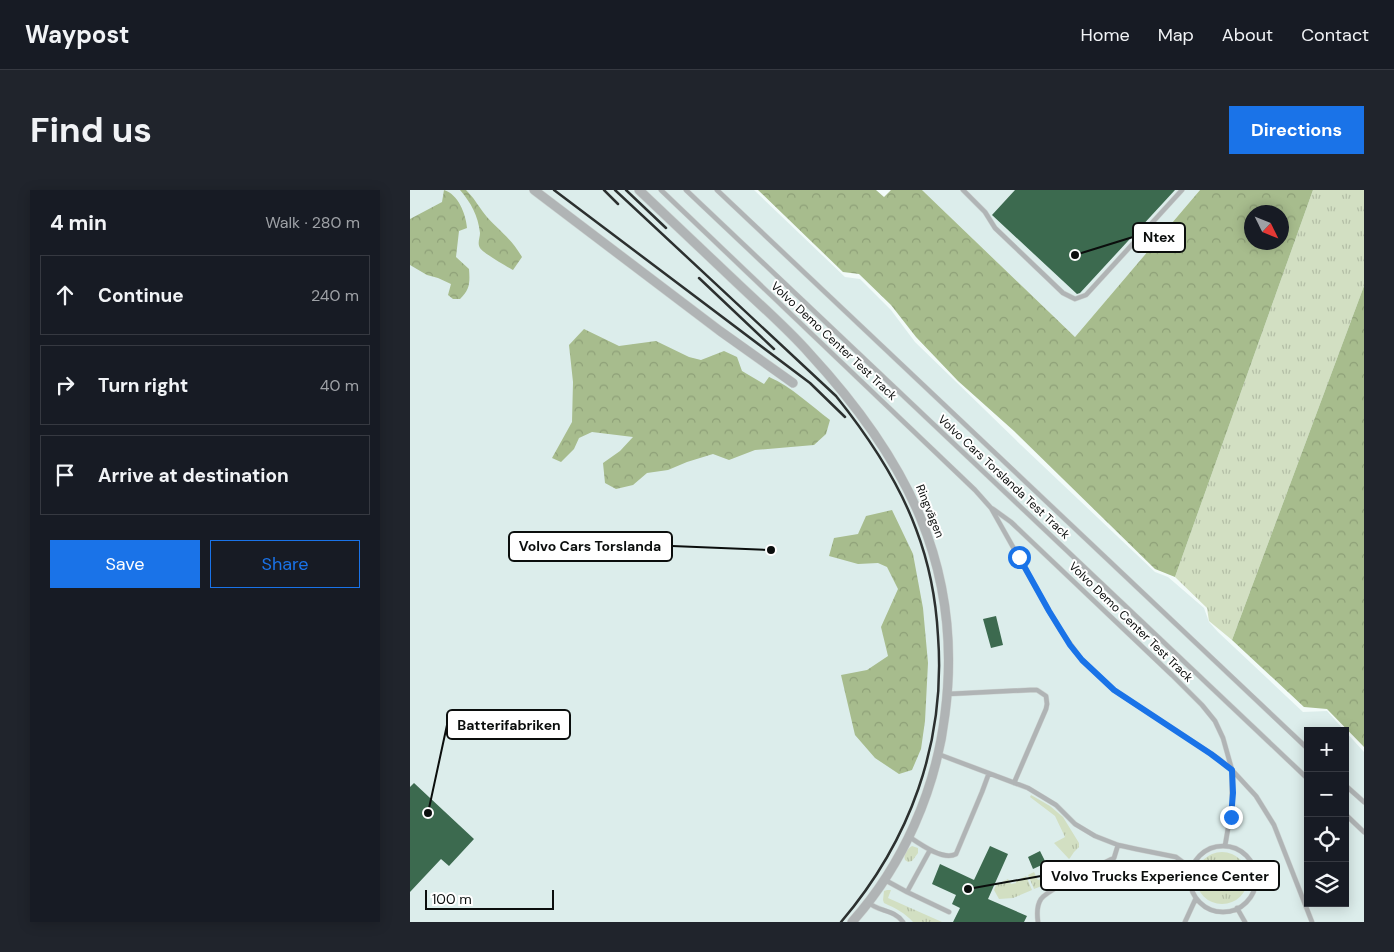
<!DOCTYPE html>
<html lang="en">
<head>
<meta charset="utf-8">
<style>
  :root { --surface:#171b24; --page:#20242c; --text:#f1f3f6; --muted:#9ea1a6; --line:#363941; --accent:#1a73e8 }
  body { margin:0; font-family:"DM Sans",sans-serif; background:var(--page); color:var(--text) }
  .controls { position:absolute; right:15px; bottom:15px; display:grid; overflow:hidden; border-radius:0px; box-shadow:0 2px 12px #0003 }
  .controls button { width:45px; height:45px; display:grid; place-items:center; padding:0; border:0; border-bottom:1px solid var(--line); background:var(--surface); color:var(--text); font:25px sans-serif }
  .compass { position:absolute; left:834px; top:15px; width:45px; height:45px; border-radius:50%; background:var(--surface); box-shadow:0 2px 12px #0003; rotate:133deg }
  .scale { position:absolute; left:15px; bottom:12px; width:129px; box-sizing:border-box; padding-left:5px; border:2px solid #0b0e0d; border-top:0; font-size:14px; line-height:18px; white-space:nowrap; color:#0b0e0d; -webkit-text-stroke:4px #fff; paint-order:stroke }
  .stop { position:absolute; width:15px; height:15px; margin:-11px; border:4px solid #1a73e8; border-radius:50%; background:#fff }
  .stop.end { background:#1a73e8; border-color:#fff; box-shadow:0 1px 5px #0008 }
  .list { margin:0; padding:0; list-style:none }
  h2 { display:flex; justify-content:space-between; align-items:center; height:65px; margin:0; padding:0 20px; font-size:21px }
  h2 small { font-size:16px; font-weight:400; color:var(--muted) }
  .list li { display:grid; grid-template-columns:32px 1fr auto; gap:15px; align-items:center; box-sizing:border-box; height:80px; margin:0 10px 10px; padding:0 10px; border:1px solid var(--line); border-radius:0px }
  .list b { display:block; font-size:19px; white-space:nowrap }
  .list em { font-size:16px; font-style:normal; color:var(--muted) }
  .actions { display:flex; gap:10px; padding:15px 20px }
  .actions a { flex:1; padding:11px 0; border:1px solid var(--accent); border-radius:0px; text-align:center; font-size:18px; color:var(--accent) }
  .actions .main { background:var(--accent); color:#fff }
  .icon { flex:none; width:28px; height:28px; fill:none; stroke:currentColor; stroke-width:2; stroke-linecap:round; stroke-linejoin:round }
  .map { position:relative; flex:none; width:954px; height:732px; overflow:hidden; border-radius:0px }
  header { display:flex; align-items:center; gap:30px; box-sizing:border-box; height:70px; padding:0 25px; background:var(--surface); border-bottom:1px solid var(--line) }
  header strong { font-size:24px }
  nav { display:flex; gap:28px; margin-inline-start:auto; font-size:18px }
  .intro { display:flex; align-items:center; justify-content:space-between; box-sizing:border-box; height:120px; padding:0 30px }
  h1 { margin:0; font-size:35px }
  .button { padding:12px 22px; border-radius:0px; background:var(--accent); color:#fff; font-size:18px; font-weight:700 }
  main { display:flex; gap:30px; padding:0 30px }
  aside { flex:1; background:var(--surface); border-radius:0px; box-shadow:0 2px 12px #0003 }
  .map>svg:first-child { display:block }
</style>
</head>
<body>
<header>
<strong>Waypost</strong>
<nav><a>Home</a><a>Map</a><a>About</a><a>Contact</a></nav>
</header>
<div class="intro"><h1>Find us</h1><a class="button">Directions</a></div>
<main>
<aside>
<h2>4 min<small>Walk · 280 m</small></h2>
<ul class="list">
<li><svg class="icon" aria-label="ahead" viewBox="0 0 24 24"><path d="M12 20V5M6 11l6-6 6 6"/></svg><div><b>Continue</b></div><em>240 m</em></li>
<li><svg class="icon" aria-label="right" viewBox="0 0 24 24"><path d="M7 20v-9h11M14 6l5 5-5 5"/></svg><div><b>Turn right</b></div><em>40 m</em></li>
<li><svg class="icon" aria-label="arrive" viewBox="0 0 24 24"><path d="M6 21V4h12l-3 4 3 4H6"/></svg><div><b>Arrive at destination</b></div></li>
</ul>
<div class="actions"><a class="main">Save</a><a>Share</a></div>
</aside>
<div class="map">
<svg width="954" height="732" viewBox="0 0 954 732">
  <defs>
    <pattern id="grass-tufts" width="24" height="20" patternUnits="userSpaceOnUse" patternTransform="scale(1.25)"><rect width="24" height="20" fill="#d2dfc2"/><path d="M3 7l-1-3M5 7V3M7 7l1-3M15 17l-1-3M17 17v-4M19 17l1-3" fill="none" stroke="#b3bea6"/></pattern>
    <pattern id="forest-crowns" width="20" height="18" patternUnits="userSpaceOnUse" patternTransform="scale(1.25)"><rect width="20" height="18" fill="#a7bc8d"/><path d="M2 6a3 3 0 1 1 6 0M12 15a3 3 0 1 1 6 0" fill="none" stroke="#8ea078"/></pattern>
  </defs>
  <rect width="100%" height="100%" fill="#f2fbf9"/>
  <!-- built -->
  <path fill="#dcedeb" d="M0 0H344L435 87 450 89 481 120 505 152 611 255 745 382 758 387 794 418 799 432 808 442 893 522 917 521 935 541H898V713H935V541L954 562V732H0Z
    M512 0H790L665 147Z"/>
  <!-- grass -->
  <path fill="url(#grass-tufts)" d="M903 0H954V96L822 450 799 431 797 418 765 387Z
    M621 605 640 616 653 627 669 653V657L664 662 660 668 659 669 644 653 655 647 645 626 620 607Z
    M502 656 508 658V663L502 671 498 672 495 670C493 664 497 659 502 656Z
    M786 688a26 26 0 1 1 52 0a26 26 0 1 1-52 0Z
    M624 682 628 690 641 684 642 687 640 689 642 692 624 699 618 685Z
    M616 686 622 700 603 708 589 709 584 700 586 695 598 689 601 694 606 693V691Z
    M477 700H481L478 708 532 732H503C495 723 485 718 474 713L473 710 474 701Z"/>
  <!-- forest -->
  <path fill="url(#forest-crowns)" fill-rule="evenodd" d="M34 0C48 4 56 24 57 38L49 41 46 67 59 79C60 92 60 100 50 109H43L38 105 41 94 28 88 17 85 0 75V29L32 12Z
    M50 0H56C64 8 67 14 73 22 86 39 100 46 112 67L103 80C96 76 73 63 70 58 67 53 70 48 70 43 68 25 61 13 50 0Z
    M348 0H466L474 7 481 0H512L665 147 790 0H903L765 387 745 379 604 241 548 191 506 147 481 115 449 84 433 82ZM842 22H872V52H842Z
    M954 96V557L917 519 894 517 822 450Z
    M174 139 209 156 246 151 279 167 291 170 314 161 327 167 332 181 354 194 359 187C382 197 400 215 420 230L416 244 404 255 345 260 319 270 303 264 277 272 258 280 237 283 223 295 206 299 195 293 193 273 210 261 223 247 182 242 169 248 164 259 151 272 142 268 162 232 163 192 159 155Z
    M482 320 503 364 513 418 518 473 515 531 511 559 502 580 489 584 465 568 445 545 431 485 457 480 478 466 471 437 488 399 477 377 468 373 448 374 419 366 424 348 448 344 456 326Z"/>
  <!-- building -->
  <path fill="#3c6a4f" d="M605 0H765L670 103 667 104 582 25Z
    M586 426 593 455 581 458 573 429Z
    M4 593 64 649 39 676 31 669 0 702V597Z
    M580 656 598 664 578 709 617 726 614 732H543L550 718 542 714 546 705 522 694 530 674 564 690Z
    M630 661 636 673 623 679 618 667Z"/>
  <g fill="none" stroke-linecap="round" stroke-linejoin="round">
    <!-- service casing -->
    <g stroke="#cdd5d3" stroke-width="5.5">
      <path id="service" d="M251 0 565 300 581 318 639 421 651 441 672 470 704 500 809 569 822 580 846 606 864 635 902 732
        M276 0 898 589
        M307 0 898 559
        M553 0 575 22 585 38 653 103 665 109 676 105 772 0
        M583 319 601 332 762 485 792 515 805 531 813 548 822 580V615L815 656
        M538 504 620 500H627L636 506 637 514 636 519 604 593
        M528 564 618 598 646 615 665 634 685 646 708 655 726 659 766 667 774 673 780 684
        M935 595 954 612
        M935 624 954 642
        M498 646C510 654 533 671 546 664L572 602 579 583
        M780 689a33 33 0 1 1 66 0a33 33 0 1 1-66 0Z
        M475 690 497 702 520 660
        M497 702 539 722
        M458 712C468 722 484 719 493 732
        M827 718 835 732
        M628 732C627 725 627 715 631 709 638 699 690 675 704 668L708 655
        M775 732 786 708"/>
    </g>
    <!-- minor casing -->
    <g stroke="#cdd5d3" stroke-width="10">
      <path id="minor" d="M124 0 310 141 383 193
        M229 0C261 30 292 60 324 90 349 114 376 137 399 163 496 268 554 377 535 524 526 600 493 675 442 732"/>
    </g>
    <!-- service -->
    <use href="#service" stroke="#b0b4b5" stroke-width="4.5"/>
    <!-- minor -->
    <use href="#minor" stroke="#b0b4b5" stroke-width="9"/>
    <!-- rail -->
    <path stroke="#2c302f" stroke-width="2.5" d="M144 0 400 193 435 227
      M194 0 208 14
      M205 0 426 206C458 246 488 290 506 339 519 373 526 409 528 446 536 553 500 651 431 732
      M216 0 256 38
      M289 88 364 159"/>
  </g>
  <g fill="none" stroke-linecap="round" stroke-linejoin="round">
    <!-- route -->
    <path stroke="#1a73e8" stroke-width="6" d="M609 367 639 421 660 455 672 470 704 500 801 564 822 580 823 603 821 627"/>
  </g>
  <g text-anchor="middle" stroke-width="4" stroke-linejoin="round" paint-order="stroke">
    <!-- street labels -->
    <g font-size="12" fill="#0b0e0d" stroke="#fff">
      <text transform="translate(424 151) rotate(43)" y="4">Volvo Demo Center Test Track</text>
      <text transform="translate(594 287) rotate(43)" y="4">Volvo Cars Torslanda Test Track</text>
      <text transform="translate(520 321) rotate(68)" y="4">Ringvägen</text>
      <text transform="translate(721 432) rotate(44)" y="4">Volvo Demo Center Test Track</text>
    </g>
  </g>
  <!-- callouts -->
  <path fill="none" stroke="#0b0e0d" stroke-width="2" d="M665 65L723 47M361 360L262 356M18 623L37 535M558 699L631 686"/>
  <g fill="#0b0e0d" stroke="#fff" stroke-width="2">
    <circle cx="665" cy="65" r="5"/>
    <circle cx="361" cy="360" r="5"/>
    <circle cx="18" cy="623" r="5"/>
    <circle cx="558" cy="699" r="5"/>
  </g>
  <g fill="#fff" stroke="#0b0e0d" stroke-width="2">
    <rect x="723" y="33" width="52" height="29" rx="5"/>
    <rect x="99" y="342" width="163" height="29" rx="5"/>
    <rect x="37" y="520" width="123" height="29" rx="5"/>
    <rect x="631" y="671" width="238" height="29" rx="5"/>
  </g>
  <g font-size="14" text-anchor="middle" font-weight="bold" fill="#0b0e0d">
    <text x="749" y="52">Ntex</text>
    <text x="180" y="361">Volvo Cars Torslanda</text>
    <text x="99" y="540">Batterifabriken</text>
    <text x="750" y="691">Volvo Trucks Experience Center</text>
  </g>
</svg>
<div class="controls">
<button>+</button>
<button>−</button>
<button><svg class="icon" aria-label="locate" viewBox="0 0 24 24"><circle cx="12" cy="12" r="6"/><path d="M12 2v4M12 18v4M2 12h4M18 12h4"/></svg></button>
<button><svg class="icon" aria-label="layers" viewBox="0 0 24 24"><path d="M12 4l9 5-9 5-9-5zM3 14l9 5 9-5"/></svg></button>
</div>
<svg class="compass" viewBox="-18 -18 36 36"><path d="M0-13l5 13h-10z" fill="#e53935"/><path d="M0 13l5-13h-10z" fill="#9ea1a6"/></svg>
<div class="scale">100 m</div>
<div class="stop" style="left:609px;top:367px"></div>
<div class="stop end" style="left:821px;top:627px"></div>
</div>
</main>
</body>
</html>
